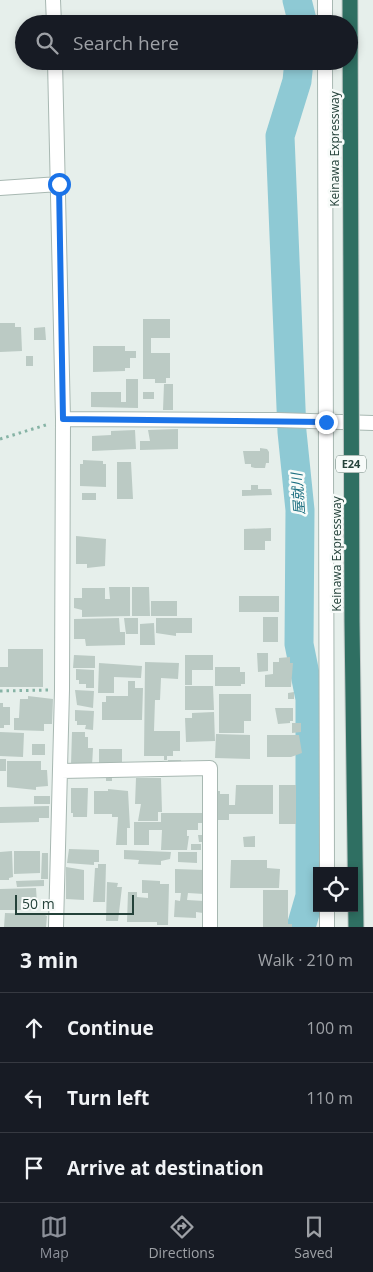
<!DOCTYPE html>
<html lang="en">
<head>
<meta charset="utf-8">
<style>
  :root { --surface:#171b24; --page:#20242c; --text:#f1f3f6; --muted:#9ea1a6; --line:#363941; --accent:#8c9099 }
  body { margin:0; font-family:"Open Sans","Noto Sans JP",sans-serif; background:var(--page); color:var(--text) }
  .controls { position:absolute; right:15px; bottom:15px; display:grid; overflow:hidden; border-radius:0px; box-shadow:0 2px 8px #0003 }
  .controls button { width:45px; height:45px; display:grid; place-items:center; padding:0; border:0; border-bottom:1px solid var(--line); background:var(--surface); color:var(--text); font:25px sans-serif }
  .scale { position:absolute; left:15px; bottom:12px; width:119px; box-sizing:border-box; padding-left:5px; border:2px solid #24423a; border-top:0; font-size:14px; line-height:18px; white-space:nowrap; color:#24423a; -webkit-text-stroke:4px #f7fbf9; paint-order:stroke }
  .stop { position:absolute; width:15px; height:15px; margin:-11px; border:4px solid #1a73e8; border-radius:50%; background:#fff }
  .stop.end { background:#1a73e8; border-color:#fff; box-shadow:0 1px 5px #0008 }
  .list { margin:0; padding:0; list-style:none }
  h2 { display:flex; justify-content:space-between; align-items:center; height:65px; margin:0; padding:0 20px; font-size:21px }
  h2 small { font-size:16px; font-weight:400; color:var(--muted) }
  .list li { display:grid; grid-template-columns:32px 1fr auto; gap:15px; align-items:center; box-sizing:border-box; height:70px; padding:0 20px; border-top:1px solid var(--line) }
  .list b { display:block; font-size:19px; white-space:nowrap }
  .list em { font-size:16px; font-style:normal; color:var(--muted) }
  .icon { flex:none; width:28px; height:28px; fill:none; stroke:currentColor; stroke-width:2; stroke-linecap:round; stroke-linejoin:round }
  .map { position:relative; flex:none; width:373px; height:927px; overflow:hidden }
  .search { position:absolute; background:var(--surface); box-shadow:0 2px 8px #0003; left:15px; right:15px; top:15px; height:55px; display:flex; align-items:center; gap:12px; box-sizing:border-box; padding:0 18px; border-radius:28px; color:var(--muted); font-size:19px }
  .sheet { height:275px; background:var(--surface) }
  nav { display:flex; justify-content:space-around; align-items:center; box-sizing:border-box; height:70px; border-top:1px solid var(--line); background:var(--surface); font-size:14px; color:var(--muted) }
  nav a { display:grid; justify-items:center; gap:2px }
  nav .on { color:var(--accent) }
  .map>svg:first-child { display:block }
</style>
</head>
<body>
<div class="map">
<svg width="373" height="927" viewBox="0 0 373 927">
  <rect width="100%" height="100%" fill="#e6efeb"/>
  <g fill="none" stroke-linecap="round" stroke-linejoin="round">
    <!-- river -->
    <path stroke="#8ec9d4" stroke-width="29" d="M297 0 303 24
      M299 61 297 81 280 136 292 432 300 510 299 644 310 699V896L301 927"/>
  </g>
  <!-- building -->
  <path fill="#bbcac4" d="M143 319H170V338H151V353H170V378H166V383H155V379H143Z
    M0 323H15V327H21L22 351 0 352Z
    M45 327 46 340H34V328Z
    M93 346H125V351H136V358H130V368H125V371L93 372Z
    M26 356H33V366H26Z
    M126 379H138V408L91 407V392H121V402H126Z
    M164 384H173V410H163Z
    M143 392H154V399H143Z
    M178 429V449L140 450V441H150L148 430Z
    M135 430 136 449 92 451V436L111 435V431Z
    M260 448 267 449 269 452V463H266L265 468H255L251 467V464H245L243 451H260Z
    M83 460 103 461V464H106V487L80 486V464H83Z
    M117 462H131L133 499H117Z
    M251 485H258V489H271L272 495 242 496V490H251Z
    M82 493H96V500H82Z
    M271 528V541H265V550H244V529Z
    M76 536 106 539 105 566 87 568V564H76Z
    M109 587H130V616L82 617V610L74 608V598H82V588H105V599H110Z
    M132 587H149L150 616H132Z
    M239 596H279V612H239Z
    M151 601H177V616H151Z
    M263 617H278V642H263Z
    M119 618 120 632H125V645L86 646 85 639H74V619Z
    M124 618H138V634H126Z
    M156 618H192V633H176V636L156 633Z
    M154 623 155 645H140V624Z
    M8 649H43V687H0V667H8Z
    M257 653H268V671L258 672Z
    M74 655 95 656V668H73Z
    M185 655H213V670H192V685H185Z
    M290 657V663H293L291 687H265V675L273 674V662H279V658Z
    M145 662 179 663 178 679 161 678 160 700H155L154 731H180V751H173V756H167V760H164V756H144Z
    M99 663 142 666 141 678 114 677V693H98Z
    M215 667H240V672H245V684H241V686H215Z
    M76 669 94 670V688H86V684H79V680H76Z
    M128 681H135V688H143L142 720H102V702H106V696H128Z
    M185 686H213L214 710H185Z
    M75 690 94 691 93 708 77 705Z
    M294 692V699H288V693Z
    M219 694H251V721H244V733H219Z
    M28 696 53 699 52 724H44V731L14 730V718H19L20 699H28Z
    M0 703H3V707H10V725H4V728H0Z
    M275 708H293V721H290V723L278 724Z
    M75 710 94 711 93 730 85 729 86 725H77V721H75Z
    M214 712 215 741 186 742 185 718H192V713Z
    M292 723H301V732L292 733Z
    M0 732 24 733 23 757 0 756Z
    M72 732H85V737H88V748H93L92 766 71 765Z
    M216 734 250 735V759L215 758Z
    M267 735H299L302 753 291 757H267Z
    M32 744H45V755H32Z
    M99 749H122V765H99Z
    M0 759H6V771H0Z
    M168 760H181L182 766H168Z
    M7 761H41V770H47L48 786 36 787V790L7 787Z
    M106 776H112V781H106Z
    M136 778H161L162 812H158V821H138L141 804H135Z
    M236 785H273V814H229V820H215V791H220V794H229V805H235Z
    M279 785H296V824H279Z
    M71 788H88L87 817H73V813H71Z
    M108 789 128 791 130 828H127V845H116L118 817H112V814H94V791H108Z
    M34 796H50V804H34Z
    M49 806V818H39V822L0 823V807Z
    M161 813H202V823H198V830H187V836H189L187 850H161L162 830H149V845H134V822H161Z
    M198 835H206V842H199Z
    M255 836V847H244L243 837Z
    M191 844H201V850H191Z
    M69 849 99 850V862H94V865L67 863Z
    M124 850 171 852 170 859 161 861V865L138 864 139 860 124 859Z
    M12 851 13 877 9 878V880H0V852Z
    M14 851H40V873L14 874Z
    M178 852H197V863L178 862Z
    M42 853H48V879H41Z
    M231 860H267V868L280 869 279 888H230Z
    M98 864H106L105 902H93L95 868H98Z
    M66 867 84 870V900L66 899Z
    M175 869 205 870 204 894 188 893 187 900 204 901 203 913 196 912V918L174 917 175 900 180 901 181 893H175Z
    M44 880V886L17 887 16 881Z
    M142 880 160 881V884H169L168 925H157V922H127L128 892H137V897L148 898V893H142Z
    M107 882 118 883 117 887H122L118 921H106Z
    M36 888 37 903H33V910H0V889Z
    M263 890H288V924H292V927H263Z
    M5 913 43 914 47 916 46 927H4Z"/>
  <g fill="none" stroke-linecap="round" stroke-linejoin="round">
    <!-- minor casing -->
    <g stroke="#a8b8b2" stroke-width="16">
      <path id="minor" d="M53 0 54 24
        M325 0V24
        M55 61 63 419 62 690 56 927
        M325 61 327 871
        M0 188 59 184
        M63 419 278 420 373 423
        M61 771 210 768V927
        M327 908V927"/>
    </g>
    <!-- path -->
    <path stroke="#86b3a5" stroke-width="3" stroke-dasharray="2.5 4" stroke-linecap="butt" d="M0 439 49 424
      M0 691 49 690"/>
    <!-- minor -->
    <use href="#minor" stroke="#fff" stroke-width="14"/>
    <!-- motorway-bridge casing -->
    <g stroke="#c2cac8" stroke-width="17" stroke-linecap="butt">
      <path id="motorway-bridge" d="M350 0 352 622 356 927"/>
    </g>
    <!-- motorway-bridge -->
    <use href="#motorway-bridge" stroke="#2f6f62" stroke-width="15"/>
  </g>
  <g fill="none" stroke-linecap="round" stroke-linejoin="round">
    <!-- route -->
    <path stroke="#1a73e8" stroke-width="6" d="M59 184 63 419 326 422"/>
  </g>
  <g text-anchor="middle" stroke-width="5" stroke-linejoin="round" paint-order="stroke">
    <!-- shield labels -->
    <rect fill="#f7fbf9" stroke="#637a73" stroke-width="1" x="336" y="455.5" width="30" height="17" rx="4"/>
    <g font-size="11" font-weight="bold" fill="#24423a">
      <text x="351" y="468">E24</text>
    </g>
    <!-- street labels -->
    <g font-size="12" fill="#24423a" stroke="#f7fbf9">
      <text transform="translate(335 149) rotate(-90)" y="4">Keinawa Expressway</text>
      <text transform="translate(337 554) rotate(-90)" y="4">Keinawa Expressway</text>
    </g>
    <!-- water labels -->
    <g font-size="14" font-style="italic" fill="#1c6f80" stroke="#f7fbf9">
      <text transform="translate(298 494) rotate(-94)" y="5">屋就川</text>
    </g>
  </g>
</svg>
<div class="controls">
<button><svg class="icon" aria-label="locate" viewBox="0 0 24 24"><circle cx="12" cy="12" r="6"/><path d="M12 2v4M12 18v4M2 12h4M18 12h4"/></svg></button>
</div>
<div class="scale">50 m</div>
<div class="stop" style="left:59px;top:184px"></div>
<div class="stop end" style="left:326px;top:422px"></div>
<div class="search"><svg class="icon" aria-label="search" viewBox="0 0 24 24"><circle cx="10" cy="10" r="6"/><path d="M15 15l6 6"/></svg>Search here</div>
</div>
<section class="sheet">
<h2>3 min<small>Walk · 210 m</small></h2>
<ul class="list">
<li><svg class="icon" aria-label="ahead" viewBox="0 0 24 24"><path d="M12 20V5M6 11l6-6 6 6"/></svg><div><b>Continue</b></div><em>100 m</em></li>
<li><svg class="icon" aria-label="left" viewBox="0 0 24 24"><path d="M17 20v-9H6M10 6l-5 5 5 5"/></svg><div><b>Turn left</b></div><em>110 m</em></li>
<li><svg class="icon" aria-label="arrive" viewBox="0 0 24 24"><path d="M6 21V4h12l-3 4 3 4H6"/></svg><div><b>Arrive at destination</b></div></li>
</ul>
</section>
<nav>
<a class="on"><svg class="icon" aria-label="map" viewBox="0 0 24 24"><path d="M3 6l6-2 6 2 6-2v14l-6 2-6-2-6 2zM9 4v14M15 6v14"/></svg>Map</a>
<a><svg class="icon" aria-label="directions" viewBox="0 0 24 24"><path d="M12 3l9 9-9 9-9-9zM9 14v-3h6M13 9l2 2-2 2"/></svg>Directions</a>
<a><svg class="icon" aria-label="saved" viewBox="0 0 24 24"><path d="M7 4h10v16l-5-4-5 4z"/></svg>Saved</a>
</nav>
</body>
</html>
